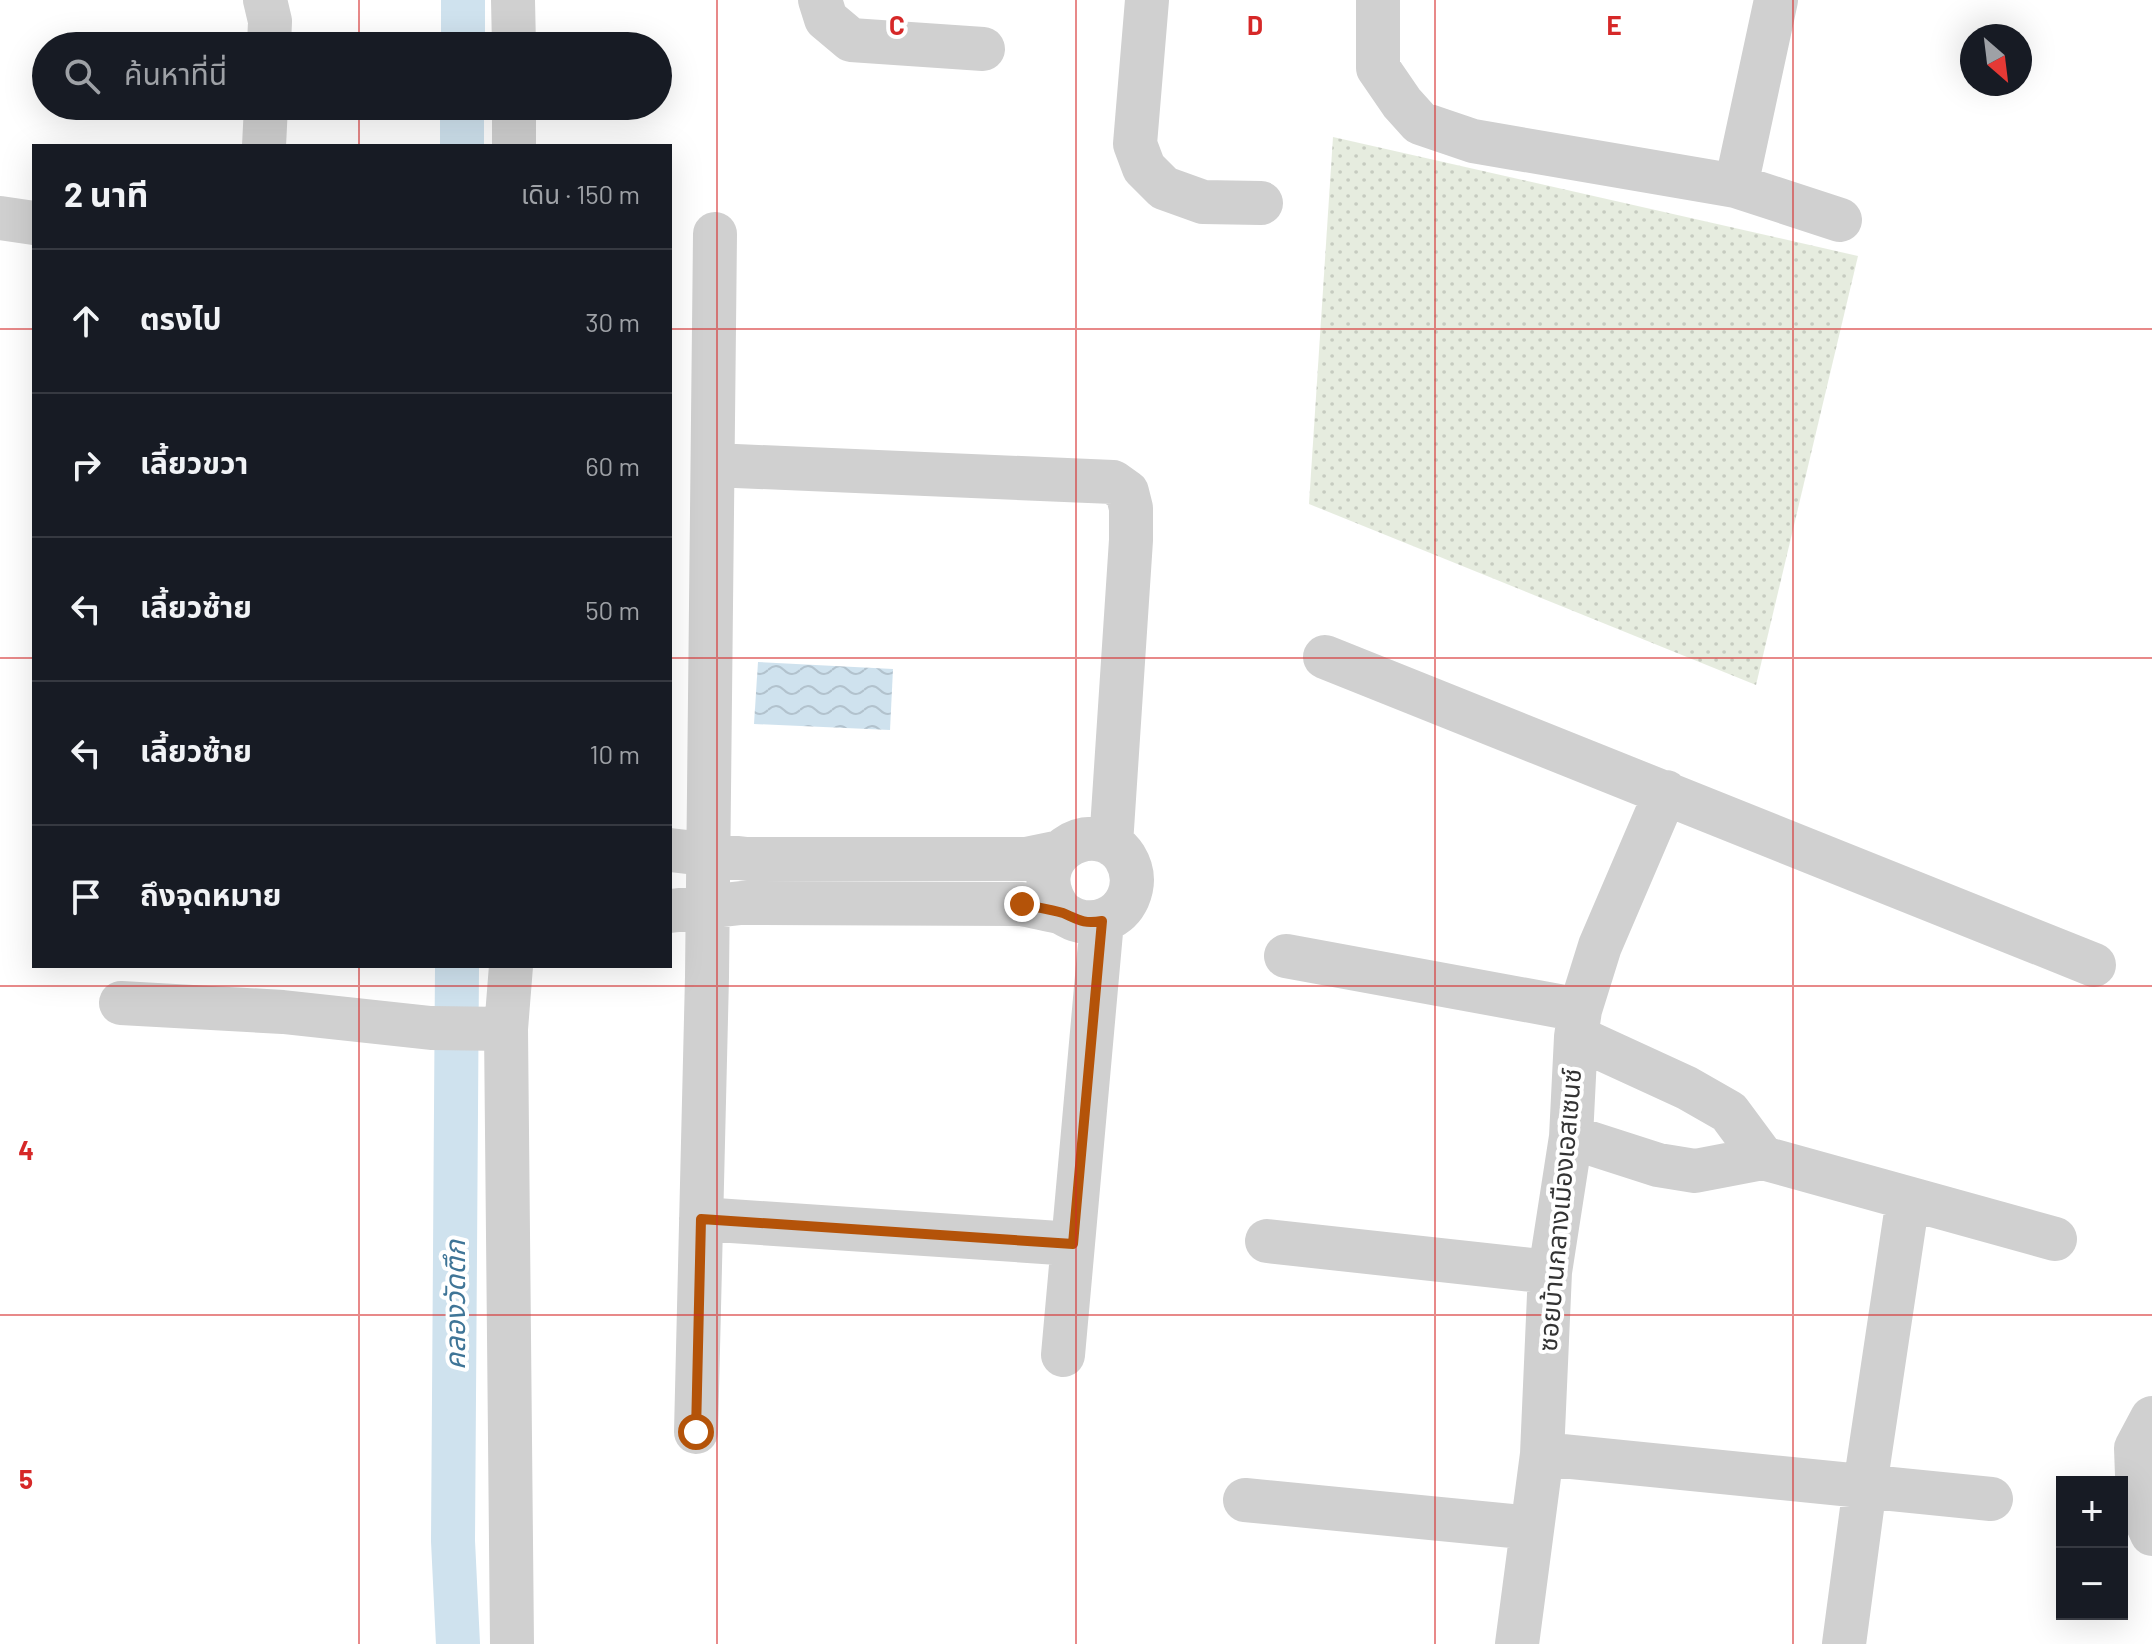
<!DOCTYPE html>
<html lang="th">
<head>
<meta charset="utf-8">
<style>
  :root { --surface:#171b24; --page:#20242c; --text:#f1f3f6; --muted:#9ea1a6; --line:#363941 }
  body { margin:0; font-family:Barlow,"Noto Sans Thai",sans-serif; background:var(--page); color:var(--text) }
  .controls { position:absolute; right:24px; bottom:24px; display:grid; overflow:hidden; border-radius:0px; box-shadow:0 8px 32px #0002 }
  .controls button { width:72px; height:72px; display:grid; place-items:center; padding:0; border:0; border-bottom:2px solid var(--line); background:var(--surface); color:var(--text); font:40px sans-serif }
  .compass { position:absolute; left:1960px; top:24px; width:72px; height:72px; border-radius:50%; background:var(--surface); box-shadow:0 8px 32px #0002; rotate:152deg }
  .stop { position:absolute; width:24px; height:24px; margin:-18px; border:6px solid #b45309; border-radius:50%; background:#fff }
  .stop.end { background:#b45309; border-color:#fff; box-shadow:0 2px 8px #0008 }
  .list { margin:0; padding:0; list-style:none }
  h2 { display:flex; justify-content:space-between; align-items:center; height:104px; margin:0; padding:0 32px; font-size:34px }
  h2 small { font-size:26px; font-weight:400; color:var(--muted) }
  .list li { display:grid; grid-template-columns:52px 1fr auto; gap:24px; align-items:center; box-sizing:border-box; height:144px; padding:0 32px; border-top:2px solid var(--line) }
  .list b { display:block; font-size:30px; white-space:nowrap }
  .list em { font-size:26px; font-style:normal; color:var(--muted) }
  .icon { flex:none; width:44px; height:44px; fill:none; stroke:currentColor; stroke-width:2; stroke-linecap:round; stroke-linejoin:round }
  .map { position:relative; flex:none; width:2152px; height:1644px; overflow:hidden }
  .search { position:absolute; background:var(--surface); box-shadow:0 8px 32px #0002; left:32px; top:32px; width:640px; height:88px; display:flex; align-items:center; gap:20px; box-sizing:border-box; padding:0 28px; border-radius:44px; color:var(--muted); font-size:30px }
  .panel { position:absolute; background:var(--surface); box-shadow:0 8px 32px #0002; left:32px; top:144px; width:640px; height:824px; border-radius:0px }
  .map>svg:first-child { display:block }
</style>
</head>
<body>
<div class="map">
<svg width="2152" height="1644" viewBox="0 0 2152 1644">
  <defs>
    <pattern id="grass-dots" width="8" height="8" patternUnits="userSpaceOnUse" patternTransform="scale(2)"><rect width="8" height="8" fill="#e6ecdf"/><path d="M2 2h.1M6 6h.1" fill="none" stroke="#c6cbc0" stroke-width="1.8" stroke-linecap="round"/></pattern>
    <pattern id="water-waves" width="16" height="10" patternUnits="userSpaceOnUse" patternTransform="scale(2)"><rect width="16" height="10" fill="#cfe2ee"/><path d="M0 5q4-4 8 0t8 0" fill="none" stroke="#b2c2cd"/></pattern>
  </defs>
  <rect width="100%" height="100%" fill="#fff"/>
  <!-- grass -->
  <path fill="url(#grass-dots)" d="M1333 137 1858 256 1756 685 1309 504Z"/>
  <!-- water -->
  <path fill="url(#water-waves)" d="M758 662 893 669 890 730 754 724Z"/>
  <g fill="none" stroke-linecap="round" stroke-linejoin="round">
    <!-- canal -->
    <path stroke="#cfe2ee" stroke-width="44" d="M463 46V0
      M462 146V106
      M457 966 453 1541 458 1644"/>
    <!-- minor -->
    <path stroke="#d0d0d0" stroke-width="44" d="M265 0 270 21 269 46
      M513 0 514 46
      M820 0 826 19 851 40 983 49
      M1147 0 1135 144 1144 168 1164 188 1203 202 1261 203
      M1378 0V68L1402 103 1420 123 1473 141 1736 186 1840 220
      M514 106V146
      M264 146 266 106
      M1736 186 1776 0
      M0 218 34 223
      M713 465 1113 482 1127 492 1131 508V540L1111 844
      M1325 657 2094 965
      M670 850 747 859H1026L1060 852
      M670 911 741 903 1022 904C1034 907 1047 909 1059 912 1065 914 1070 918 1076 920 1096 927 1119 918 1128 898 1134 884 1133 870 1125 857 1096 812 1017 858 1062 913
      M1286 956 1580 1010
      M511 966 506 1029 512 1644
      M121 1003 283 1012 431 1028 506 1029
      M1576 1037 1687 1088 1729 1112 1763 1158
      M1571 1137 1658 1165 1695 1171 1763 1158 2055 1239
      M701 1219 1073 1244
      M1267 1241 1550 1272
      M1063 1355 1102 921
      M2152 1418 2136 1448 2138 1503 2152 1534
      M696 1432 707 977 715 234
      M1542 1454 1991 1499
      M1245 1500 1532 1528
      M1517 1644 1542 1454 1550 1272 1571 1137 1576 1037 1580 1010 1600 946 1666 792
      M1844 1644 1865 1486 1908 1199"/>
  </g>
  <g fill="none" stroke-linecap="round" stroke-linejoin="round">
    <!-- route -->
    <path stroke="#b45309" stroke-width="10" d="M696 1432 701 1219 1073 1244 1102 921C1083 924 1079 920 1063 913 1050 909 1035 907 1022 904"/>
  </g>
  <!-- grid -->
  <path fill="none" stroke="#d62828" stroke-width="2" stroke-opacity="0.55" d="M359 0V46M717 0V1644M1076 0V1644M1435 0V1644M1793 0V1644M359 106V146M0 329H34M670 329H2152M0 658H34M670 658H2152M359 966V1644M0 986H2152M0 1315H2152"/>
  <g text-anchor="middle" stroke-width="8" stroke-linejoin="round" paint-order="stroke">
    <!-- street labels -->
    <g font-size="26" fill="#333" stroke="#fff">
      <text transform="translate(1560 1210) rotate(-85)" y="9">ซอยบ้านกลางเมืองเอสเซนซ์</text>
    </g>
    <!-- water labels -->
    <g font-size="28" font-style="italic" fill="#3f7597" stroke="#fff">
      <text transform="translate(455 1305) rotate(-90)" y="10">คลองวัดตึก</text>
    </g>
  </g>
  <g font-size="26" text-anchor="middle" font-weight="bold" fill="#d62828" stroke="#fff" stroke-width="8" stroke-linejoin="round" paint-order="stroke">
    <text x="897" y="35">C</text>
    <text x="1255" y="35">D</text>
    <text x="1614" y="35">E</text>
    <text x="26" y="1160">4</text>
    <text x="26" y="1489">5</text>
  </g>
</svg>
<div class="controls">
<button>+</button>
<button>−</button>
</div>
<svg class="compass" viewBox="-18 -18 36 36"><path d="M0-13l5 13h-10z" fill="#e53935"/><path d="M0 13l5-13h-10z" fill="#9ea1a6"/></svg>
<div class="stop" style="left:696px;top:1432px"></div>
<div class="stop end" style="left:1022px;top:904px"></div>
<div class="search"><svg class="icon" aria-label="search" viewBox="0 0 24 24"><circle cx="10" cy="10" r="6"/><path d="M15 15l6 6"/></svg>ค้นหาที่นี่</div>
<section class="panel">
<h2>2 นาที<small>เดิน · 150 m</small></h2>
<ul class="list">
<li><svg class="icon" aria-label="ahead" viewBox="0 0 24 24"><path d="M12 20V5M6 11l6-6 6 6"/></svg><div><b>ตรงไป</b></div><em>30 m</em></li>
<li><svg class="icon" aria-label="right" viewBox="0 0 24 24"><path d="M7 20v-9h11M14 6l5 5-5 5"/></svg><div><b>เลี้ยวขวา</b></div><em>60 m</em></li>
<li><svg class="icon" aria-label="left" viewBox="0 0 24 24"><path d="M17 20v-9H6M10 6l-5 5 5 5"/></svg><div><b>เลี้ยวซ้าย</b></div><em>50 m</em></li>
<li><svg class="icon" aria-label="left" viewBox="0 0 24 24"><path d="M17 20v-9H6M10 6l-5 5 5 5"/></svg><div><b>เลี้ยวซ้าย</b></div><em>10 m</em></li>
<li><svg class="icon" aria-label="arrive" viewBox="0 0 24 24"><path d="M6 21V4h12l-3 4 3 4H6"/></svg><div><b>ถึงจุดหมาย</b></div></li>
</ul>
</section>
</div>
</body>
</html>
